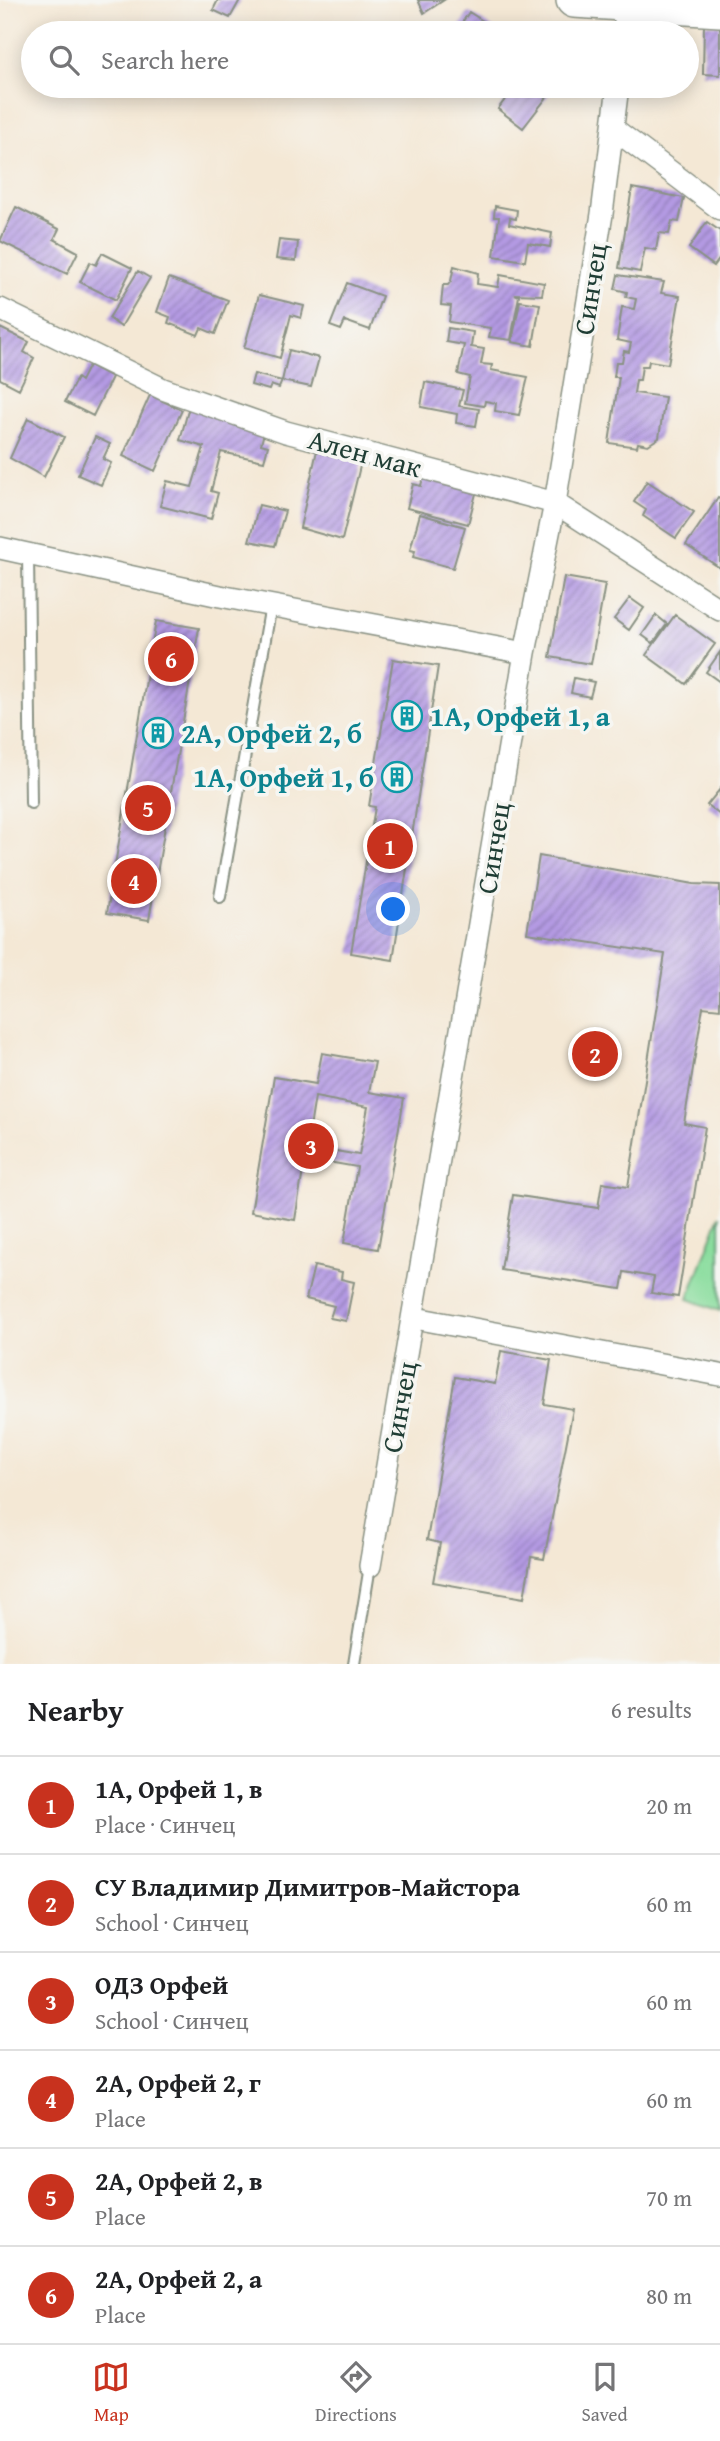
<!DOCTYPE html>
<html lang="en">
<head>
<meta charset="utf-8">
<style>
  :root { --surface:#fff; --page:#f6f6f6; --text:#202124; --muted:#757577; --line:#e0e0e0; --accent:#c8321e }
  body { margin:0; font-family:"Gentium Book Plus",serif; background:var(--page); color:var(--text) }
  .you { position:absolute; left:394px; top:910px; width:24px; height:24px; margin:-18px; border:5px solid #fff; border-radius:50%; background:#1a73e8; box-shadow:0 0 0 10px #1a73e833 }
  .badge { display:grid; place-items:center; width:46px; height:46px; border-radius:50%; background:var(--accent); color:#fff; font-size:23px; font-weight:700 }
  .pin { position:absolute; translate:-50% -50%; border:4px solid #fff; box-shadow:0 2px 7px #0006 }
  .list { margin:0; padding:0; list-style:none }
  h2 { display:flex; justify-content:space-between; align-items:center; height:91px; margin:0; padding:0 28px; font-size:30px }
  h2 small { font-size:23px; font-weight:400; color:var(--muted) }
  .list li { display:grid; grid-template-columns:46px 1fr auto; gap:21px; align-items:center; box-sizing:border-box; height:98px; padding:0 28px; border-top:2px solid var(--line) }
  .list b { display:block; font-size:26px; white-space:nowrap }
  .list p { margin:0; font-size:23px; white-space:nowrap; color:var(--muted) }
  .list em { font-size:23px; font-style:normal; color:var(--muted) }
  .icon { flex:none; width:38px; height:38px; fill:none; stroke:currentColor; stroke-width:2; stroke-linecap:round; stroke-linejoin:round }
  .map { position:relative; flex:none; width:720px; height:1664px; overflow:hidden }
  .search { position:absolute; background:var(--surface); box-shadow:0 4px 18px #0003; left:21px; right:21px; top:21px; height:77px; display:flex; align-items:center; gap:18px; box-sizing:border-box; padding:0 24px; border-radius:38px; color:var(--muted); font-size:26px }
  .sheet { height:679px; background:var(--surface) }
  nav { display:flex; justify-content:space-around; align-items:center; box-sizing:border-box; height:98px; border-top:2px solid var(--line); background:var(--surface); font-size:19px; color:var(--muted) }
  nav a { display:grid; justify-items:center; gap:4px }
  nav .on { color:var(--accent) }
  .map>svg:first-child { display:block }
</style>
</head>
<body>
<div class="map">
<svg width="720" height="1664" viewBox="0 0 720 1664">
  <defs>
    <pattern id="building-hatch" width="6" height="6" patternUnits="userSpaceOnUse" patternTransform="scale(1.75)"><rect width="6" height="6" fill="#b49ae3"/><path d="M-1 1l2-2M0 6l6-6M5 7l2-2" fill="none" stroke="#927fb9"/></pattern>
  </defs>
  <rect width="100%" height="100%" fill="#f6f6f2"/>
  <filter id="ink" filterUnits="userSpaceOnUse"><feTurbulence type="fractalNoise" baseFrequency=".0143" numOctaves="2"/><feDisplacementMap in="SourceGraphic" scale="14" xChannelSelector="R" yChannelSelector="G"/><feConvolveMatrix kernelMatrix="1 2 1 2 8 2 1 2 1" color-interpolation-filters="sRGB"/></filter>
  <filter id="wash" filterUnits="userSpaceOnUse"><feTurbulence type="fractalNoise" baseFrequency=".00686" numOctaves="4" result="noise"/><feDisplacementMap in="SourceGraphic" scale="28" xChannelSelector="R" yChannelSelector="G"/><feGaussianBlur stdDeviation="1.57" result="paint"/><feColorMatrix in="noise" values="0 0 0 0 0 0 0 0 0 0 0 0 0 0 0 0 0 1.4 0 .05"/><feComposite in="paint" operator="in"/></filter>
  <g filter="url(#wash)">
    <rect width="100%" height="100%" fill="#f4e8d5"/>
    <!-- pitch -->
    <path fill="#8add9e" stroke="#548d69" stroke-width="2" d="M720 1215V1311L688 1299Z"/>
    <g id="blocks">
      <!-- building -->
      <path fill="url(#building-hatch)" fill-rule="evenodd" d="M218 0H240L230 18 213 10Z
        M418 0H444L424 13Z
        M469 12 497 30 494 33H445L449 28 455 33Z
        M646 21 678 23V33H645Z
        M704 24 720 25V75L703 74Z
        M515 86 519 89 523 86H543L551 92 523 128 498 109Z
        M632 188 684 198 679 222 672 221 669 234 659 233 656 250 645 248 640 272 619 268Z
        M495 206 517 210 516 219 510 218 509 224 552 233 550 247 528 243 525 261 494 256 499 217H494Z
        M16 207 59 229 54 239 78 252 67 274 0 241Z
        M707 222 720 231V258L714 266 689 248Z
        M279 240 298 242 296 261 276 259Z
        M102 253 132 268 116 300 80 282 90 262 96 265Z
        M454 266 478 273 477 284 498 287 500 275 544 283 542 295 515 294 519 296 511 340 489 337 491 328 449 322 451 306 441 305 443 285H448L451 281Z
        M138 271 150 278 121 327 109 318Z
        M618 275 664 282 661 293 680 296 668 364 649 361 648 366H642L640 380H636L634 393 665 397 659 438 648 445 638 443 637 447 609 443 619 377H614L616 362H622L624 351 629 352 631 343 617 340 622 307 634 309 636 299 626 297 627 292 615 289Z
        M169 278 228 300 215 334 201 328 198 335 168 323 170 317 157 312Z
        M347 283 382 296 370 330 345 321 341 330 330 326Z
        M259 295 304 306 301 318 291 315 280 358 244 348Z
        M520 301 540 304 533 346 512 342Z
        M0 328 29 342 24 352 34 358 19 389 0 379Z
        M448 328 473 332 471 347 484 349 481 364 492 365 491 370 528 377 519 415 495 411 496 403 485 401 484 406 465 403 470 377 458 374 464 345 446 342Z
        M289 350 319 358 311 387 282 381Z
        M89 365 112 377 93 416 65 402 77 378 81 381Z
        M254 374 282 381 279 388 271 385 269 390 251 385Z
        M425 382 463 390 459 406 479 409 476 426 456 423 457 414 421 407Z
        M150 395 182 410 155 471 123 456Z
        M189 407 265 429 261 444 268 446 264 461 221 452 211 491 218 493 211 519 160 506 167 481 192 487 204 447 180 440Z
        M28 418 64 437 44 477 10 458Z
        M95 437 110 444 103 459 111 463 101 485 78 475Z
        M319 441 363 454 342 540 300 528Z
        M424 473 478 486 468 524 407 508 413 484 421 486Z
        M647 481 694 512 676 538 643 516 646 510 634 502Z
        M718 498 720 499V568L686 545Z
        M259 505 285 511 275 546 249 541Z
        M420 514 465 527 453 568 413 557 415 551 410 550Z
        M564 577 605 584 591 664 550 657Z
        M630 598 644 608 629 630 614 619Z
        M656 615 667 624 653 643 642 635Z
        M675 615 715 644 686 684 646 655Z
        M156 621 199 628 149 920 107 913Z
        M720 652V682L706 672Z
        M393 659 438 666 393 960 351 953 375 807 369 806Z
        M574 678 594 682 590 697 571 693Z
        M720 789V815L707 805Z
        M539 856 694 884 720 885V1009L703 1007 684 1123 705 1127 678 1297 651 1293 654 1277 624 1272 621 1289 501 1270 513 1195 598 1208 602 1183 628 1187 665 954 527 933Z
        M322 1053 375 1062 369 1092 404 1098 378 1249 344 1243 357 1167 305 1158 295 1220 251 1212 274 1077 316 1084ZM315 1097 368 1107 359 1155 307 1146Z
        M314 1266 342 1272 341 1279 354 1282 346 1321 330 1318 334 1306 306 1299Z
        M501 1351 551 1360 544 1404 573 1409 544 1559 531 1557 524 1598 433 1582 440 1543 427 1540 455 1377 495 1384Z"/>
    </g>
  </g>
  <g filter="url(#ink)">
    <use href="#blocks" fill-opacity="0" stroke="#8a9284" stroke-width="2"/>
    <g fill="none" stroke-linecap="round" stroke-linejoin="round">
      <!-- lane casing -->
      <g stroke="#8a9284" stroke-width="14">
        <path id="lane" d="M28 554 31 803
          M220 897 271 605
          M354 1664 370 1566"/>
      </g>
      <!-- street casing -->
      <g stroke="#8a9284" stroke-width="24">
        <path id="street" d="M624 33 627 0
          M614 129 720 209
          M0 309 163 389 286 432 555 503 720 610
          M0 548 220 596 525 653
          M415 1318 720 1375
          M370 1566 525 653 555 503 602 214 618 86"/>
      </g>
      <!-- primary casing -->
      <g stroke="#8a9284" stroke-width="38">
        <path id="primary" d="M574 0 720 9"/>
      </g>
      <!-- lane -->
      <use href="#lane" stroke="#fff" stroke-width="10"/>
      <!-- street -->
      <use href="#street" stroke="#fff" stroke-width="21"/>
      <!-- primary -->
      <use href="#primary" stroke="#fff" stroke-width="35"/>
    </g>
  </g>
  <!-- icons -->
  <defs>
    <g id="building-ring" transform="scale(1.575)"><circle r="9.5" fill="#f6f6f2" stroke="#0f9aa8" stroke-width="1.5"/><path d="M-4-6H4V6H1V3H-1V6H-4ZM-2.5-4.3h1.7v1.8h-1.7ZM.8-4.3h1.7v1.8H.8ZM-2.5-1h1.7V.8h-1.7ZM.8-1h1.7V.8H.8Z" fill="#0f9aa8"/></g>
  </defs>
  <g fill-rule="evenodd">
    <use href="#building-ring" x="407" y="716"/>
    <use href="#building-ring" x="158" y="733"/>
    <use href="#building-ring" x="397" y="777"/>
  </g>
  <g text-anchor="middle" stroke-width="7" stroke-linejoin="round" paint-order="stroke">
    <!-- street labels -->
    <g font-size="28" fill="#1f3d34" stroke="#f6f6f2">
      <text transform="translate(590 289) rotate(-81)" y="10">Синчец</text>
      <text transform="translate(365 453) rotate(15)" y="10">Ален мак</text>
      <text transform="translate(493 848) rotate(-81)" y="10">Синчец</text>
      <text transform="translate(399 1407) rotate(-80)" y="10">Синчец</text>
    </g>
    <!-- culture labels -->
    <g font-size="28" font-weight="bold" fill="#0d838f" stroke="#f6f6f2" text-anchor="start">
      <text x="430" y="726">1А, Орфей 1, а</text>
      <text x="181" y="743">2А, Орфей 2, б</text>
      <text x="374" y="787" text-anchor="end">1А, Орфей 1, б</text>
    </g>
  </g>
</svg>
<div class="you"></div>
<div class="pin badge" style="left:390px;top:846px">1</div>
<div class="pin badge" style="left:595px;top:1054px">2</div>
<div class="pin badge" style="left:311px;top:1146px">3</div>
<div class="pin badge" style="left:134px;top:881px">4</div>
<div class="pin badge" style="left:148px;top:808px">5</div>
<div class="pin badge" style="left:171px;top:659px">6</div>
<div class="search"><svg class="icon" aria-label="search" viewBox="0 0 24 24"><circle cx="10" cy="10" r="6"/><path d="M15 15l6 6"/></svg>Search here</div>
</div>
<section class="sheet">
<h2>Nearby<small>6 results</small></h2>
<ul class="list">
<li><span class="badge">1</span><div><b>1А, Орфей 1, в</b><p>Place · Синчец</p></div><em>20 m</em></li>
<li><span class="badge">2</span><div><b>СУ Владимир Димитров-Майстора</b><p>School · Синчец</p></div><em>60 m</em></li>
<li><span class="badge">3</span><div><b>ОДЗ Орфей</b><p>School · Синчец</p></div><em>60 m</em></li>
<li><span class="badge">4</span><div><b>2А, Орфей 2, г</b><p>Place</p></div><em>60 m</em></li>
<li><span class="badge">5</span><div><b>2А, Орфей 2, в</b><p>Place</p></div><em>70 m</em></li>
<li><span class="badge">6</span><div><b>2А, Орфей 2, а</b><p>Place</p></div><em>80 m</em></li>
</ul>
</section>
<nav>
<a class="on"><svg class="icon" aria-label="map" viewBox="0 0 24 24"><path d="M3 6l6-2 6 2 6-2v14l-6 2-6-2-6 2zM9 4v14M15 6v14"/></svg>Map</a>
<a><svg class="icon" aria-label="directions" viewBox="0 0 24 24"><path d="M12 3l9 9-9 9-9-9zM9 14v-3h6M13 9l2 2-2 2"/></svg>Directions</a>
<a><svg class="icon" aria-label="saved" viewBox="0 0 24 24"><path d="M7 4h10v16l-5-4-5 4z"/></svg>Saved</a>
</nav>
</body>
</html>
